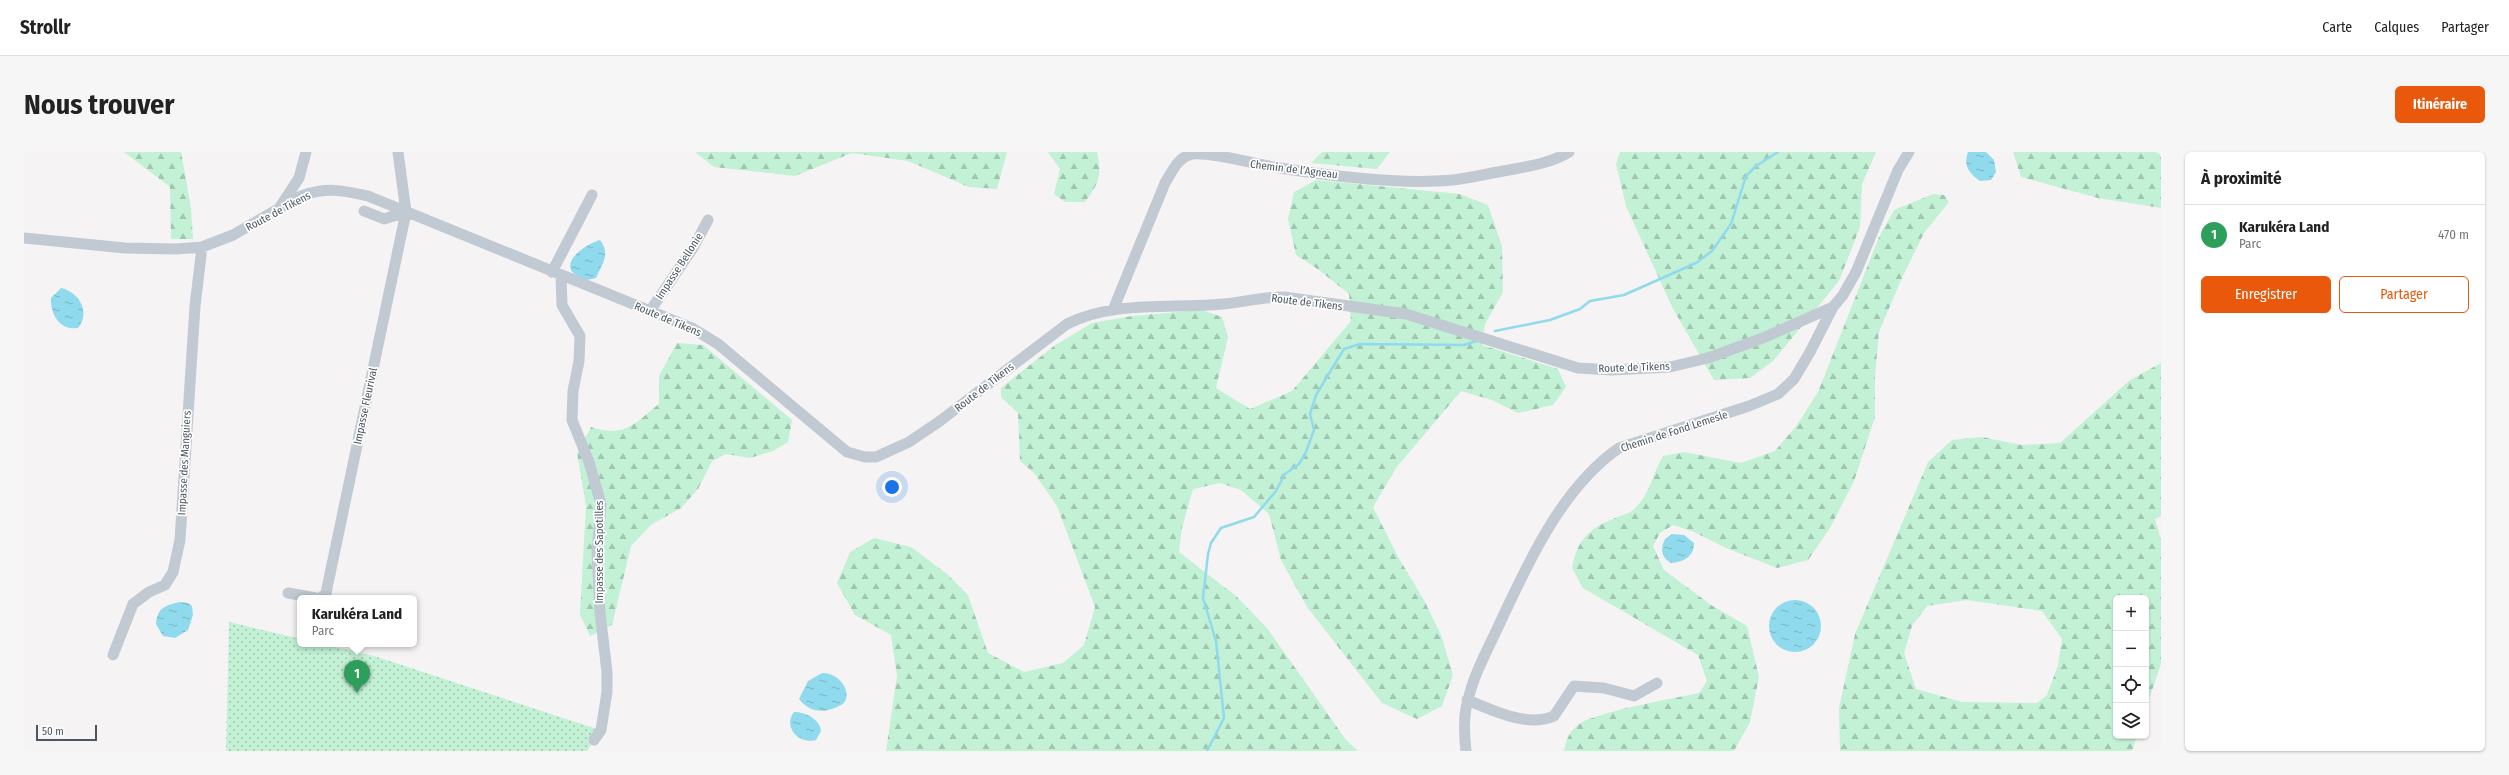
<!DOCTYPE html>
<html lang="fr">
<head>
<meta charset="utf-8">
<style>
  :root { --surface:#fff; --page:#f6f6f6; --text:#222; --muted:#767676; --line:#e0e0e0; --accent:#ea580c }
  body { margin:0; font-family:"Fira Sans Condensed",sans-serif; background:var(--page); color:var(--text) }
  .controls { position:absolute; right:12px; bottom:12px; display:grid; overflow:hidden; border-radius:6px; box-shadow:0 1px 3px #0004 }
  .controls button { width:36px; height:36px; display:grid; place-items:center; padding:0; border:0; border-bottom:1px solid var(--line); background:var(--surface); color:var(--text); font:20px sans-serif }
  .scale { position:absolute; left:12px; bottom:10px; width:61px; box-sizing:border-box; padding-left:4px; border:2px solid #4a5661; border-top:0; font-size:11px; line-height:14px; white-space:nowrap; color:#4a5661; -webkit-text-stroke:3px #fff; paint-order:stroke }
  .you { position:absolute; left:868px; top:335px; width:14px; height:14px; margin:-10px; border:3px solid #fff; border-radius:50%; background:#1a73e8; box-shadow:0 0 0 6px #1a73e833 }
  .badge { display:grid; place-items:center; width:26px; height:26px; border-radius:50%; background:var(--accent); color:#fff; font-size:13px; font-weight:700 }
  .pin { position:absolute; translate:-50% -33px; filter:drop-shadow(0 1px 2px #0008) }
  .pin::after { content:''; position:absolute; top:21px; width:14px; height:12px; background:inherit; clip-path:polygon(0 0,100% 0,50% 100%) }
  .popup { position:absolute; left:273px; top:443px; width:120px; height:52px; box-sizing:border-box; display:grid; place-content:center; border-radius:6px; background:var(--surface); filter:drop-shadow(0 1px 3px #0005); font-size:13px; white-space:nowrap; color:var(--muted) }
  .popup b { font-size:15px; color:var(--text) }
  .popup::after { content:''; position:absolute; left:50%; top:100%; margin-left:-8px; border:8px solid transparent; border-top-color:var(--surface) }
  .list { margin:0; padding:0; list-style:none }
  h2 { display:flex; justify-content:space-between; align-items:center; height:52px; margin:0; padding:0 16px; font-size:17px }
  h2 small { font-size:13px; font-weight:400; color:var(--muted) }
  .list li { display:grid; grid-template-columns:26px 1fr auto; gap:12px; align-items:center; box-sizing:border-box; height:60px; padding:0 16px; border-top:1px solid var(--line) }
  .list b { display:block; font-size:15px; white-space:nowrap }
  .list p { margin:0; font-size:13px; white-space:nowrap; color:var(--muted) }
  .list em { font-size:13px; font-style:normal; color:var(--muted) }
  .actions { display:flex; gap:8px; padding:12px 16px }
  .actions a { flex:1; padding:9px 0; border:1px solid var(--accent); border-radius:6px; text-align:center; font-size:14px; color:var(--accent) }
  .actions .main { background:var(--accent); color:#fff }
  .icon { flex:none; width:22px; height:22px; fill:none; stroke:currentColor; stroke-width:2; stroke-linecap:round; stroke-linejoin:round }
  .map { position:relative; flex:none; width:2137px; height:599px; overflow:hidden; border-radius:6px }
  header { display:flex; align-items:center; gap:24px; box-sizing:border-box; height:56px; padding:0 20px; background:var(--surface); border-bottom:1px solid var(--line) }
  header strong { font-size:19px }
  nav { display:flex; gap:22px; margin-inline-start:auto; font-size:14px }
  .intro { display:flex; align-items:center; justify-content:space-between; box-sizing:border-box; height:96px; padding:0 24px }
  h1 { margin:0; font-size:28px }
  .button { padding:10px 18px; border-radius:6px; background:var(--accent); color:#fff; font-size:14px; font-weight:700 }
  main { display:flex; gap:24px; padding:0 24px }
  aside { flex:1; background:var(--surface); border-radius:6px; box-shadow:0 1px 3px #0004 }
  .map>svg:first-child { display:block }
</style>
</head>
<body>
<header>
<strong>Strollr</strong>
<nav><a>Carte</a><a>Calques</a><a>Partager</a></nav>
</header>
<div class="intro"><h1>Nous trouver</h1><a class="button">Itinéraire</a></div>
<main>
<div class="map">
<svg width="2137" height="599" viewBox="0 0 2137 599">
  <defs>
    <pattern id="forest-firs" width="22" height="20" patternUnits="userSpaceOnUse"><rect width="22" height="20" fill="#c3f1d5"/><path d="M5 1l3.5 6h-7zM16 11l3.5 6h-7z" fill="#a0c6b0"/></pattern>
    <pattern id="park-dots" width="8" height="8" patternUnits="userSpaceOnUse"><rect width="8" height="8" fill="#c3f1d5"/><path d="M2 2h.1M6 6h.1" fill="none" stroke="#a0c6b0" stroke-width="1.8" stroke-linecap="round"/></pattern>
    <pattern id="water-ripples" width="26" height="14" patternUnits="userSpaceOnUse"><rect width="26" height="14" fill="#90daee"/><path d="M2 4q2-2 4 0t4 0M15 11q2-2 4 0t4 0" fill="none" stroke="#78b4c4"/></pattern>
  </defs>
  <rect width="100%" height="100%" fill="#f5f3f3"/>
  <!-- forest -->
  <path fill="url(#forest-firs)" fill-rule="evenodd" d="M100 0H157L167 56 169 87H147L146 35Z
    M671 0H983L973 37 945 35 884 9 828 1 771 24 690 15Z
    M1024 0H1073C1078 23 1075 32 1061 50H1041L1030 42 1036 17Z
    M1298 0H1366L1353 17 1287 11Z
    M1596 0H1852L1838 32 1836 75 1815 129 1749 209 1726 226 1690 228 1648 155 1602 54 1592 12Z
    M1989 0H2137V56L2074 46 1997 25Z
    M1292 28 1436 42 1464 53 1478 94 1479 140 1461 172 1458 193 1534 217 1542 235 1529 253 1494 261 1468 248 1437 239 1372 316 1349 355 1373 403 1401 450 1417 483 1429 523 1418 554 1393 567 1358 551 1283 455 1257 408 1245 362 1217 338 1196 331 1169 337 1158 376 1155 400 1212 444 1243 476 1322 588 1334 599H862L873 524 867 483 831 463 813 431 826 400 850 386 887 395 923 422 944 443 964 501 1000 520 1039 511 1060 493 1071 455 1033 354 1010 321 996 309 994 261 977 245V236L1030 194 1068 171 1108 164 1178 158 1198 165 1204 185 1192 236 1226 257 1268 239 1327 169 1325 142 1295 118 1272 103 1264 67 1270 40Z
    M1909 42 1920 43 1925 50 1900 81 1877 128 1855 180 1851 225V265L1830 329 1806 376 1784 408 1753 416 1702 396 1670 380 1649 373 1636 381 1629 394 1640 418 1687 453 1723 474 1735 525 1726 570 1710 599H1540C1542 588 1545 580 1554 573 1570 560 1652 546 1675 541L1683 529 1674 503 1559 436 1548 416C1553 389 1564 377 1589 367 1595 364 1604 362 1609 358 1626 344 1628 322 1639 304L1660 300 1717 311 1751 299 1773 273 1794 240 1855 85 1870 58Z
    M653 191 679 193 768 268 764 290 749 299 726 306 702 302 688 309 674 337 657 356 627 373 607 394 588 473 566 484 556 462 562 354 553 301 567 275C601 286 610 272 635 252V224Z
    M2137 211V364L2131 367 2137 388V512L2122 556V446H2092V584H2113L2108 599H1816L1815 556 1831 482 1904 310 1928 288 1958 285 1998 293 2036 291 2106 228ZM1943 448 2018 459 2038 487 2034 513 2023 543 2013 551 1938 550 1892 537 1880 501 1888 474 1903 454Z"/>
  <!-- park -->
  <path fill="url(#park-dots)" d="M205 470 276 487V492H298L350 504 576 578 563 599H202Z"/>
  <!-- water -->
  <path fill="url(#water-ripples)" d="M1944 0H1962L1970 8 1972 20 1967 28 1956 29C1945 21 1939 14 1944 0Z
    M576 88C587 102 578 112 572 126L563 128C558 126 549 123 547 118 541 105 567 90 576 88Z
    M37 136C55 140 67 160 54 176 36 179 26 162 27 146Z
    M1648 382 1660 383 1670 391C1670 405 1659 410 1647 411 1637 405 1636 397 1641 387Z
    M1745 474a26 26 0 1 1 52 0a26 26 0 1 1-52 0Z
    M156 450 164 451 168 454 169 463 164 478 151 486 139 484 132 472C133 455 143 453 156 450Z
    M798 521C813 520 829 538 820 551 805 561 787 563 775 547L784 529Z
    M770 560C781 560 796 567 797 579L792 588C776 593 758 575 770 560Z"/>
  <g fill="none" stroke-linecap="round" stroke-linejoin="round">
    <!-- stream -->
    <path stroke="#90daee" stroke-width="2.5" d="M1471 179 1526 168 1556 157 1566 149 1600 143 1672 111 1688 99 1707 72 1722 24 1732 14 1754 0
      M1183 599 1200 566 1192 489 1179 446 1184 402 1187 391 1197 376 1230 365 1252 339 1261 322 1275 312 1282 300 1290 278 1286 262 1292 243 1320 197 1336 192 1440 193 1452 189"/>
    <!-- minor -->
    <path stroke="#c1cad2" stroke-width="11" d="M256 55 275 26 282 0
      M340 59 360 67 382 60
      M0 86 101 96 152 97 178 95 209 83 277 44C303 35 317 38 344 44L668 176 694 192 823 300 841 305H852L885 290 916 269 1043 172C1091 148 1147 157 1199 152 1220 150 1239 145 1260 145L1382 162 1554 216 1588 218 1646 215 1684 206 1739 186 1809 155 1819 143 1832 120 1874 18 1885 0
      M528 120 568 43
      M537 124 538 153 556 184 555 209 549 239 548 268 565 310 577 352 573 401 576 461 583 520V540L577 578 570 588
      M1089 158 1141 31C1148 20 1154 4 1169 2 1189 0 1234 13 1256 16 1307 24 1377 33 1428 28 1447 26 1466 21 1485 18 1506 14 1527 11 1545 0
      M626 159 669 96 684 68
      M264 441 292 446
      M297 446 302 441 382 60 374 0
      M89 503 109 452 125 440 141 433 149 420 156 388 171 154 178 95
      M1443 548C1469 558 1503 576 1530 564L1550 534 1580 536 1610 544 1633 531
      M1442 599C1440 582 1439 564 1444 548 1450 522 1463 499 1474 475 1503 413 1537 336 1595 296L1725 254 1754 242 1770 227 1786 200 1809 155"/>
  </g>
  <g text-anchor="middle" stroke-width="3.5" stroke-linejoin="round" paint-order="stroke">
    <!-- street labels -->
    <g font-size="11" fill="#4a5661" stroke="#fff">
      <text transform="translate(1270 17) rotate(7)" y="4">Chemin de l’Agneau</text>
      <text transform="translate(254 59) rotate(-28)" y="4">Route de Tikens</text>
      <text transform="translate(655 114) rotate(-57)" y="4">Impasse Bellonie</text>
      <text transform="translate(1283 150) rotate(7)" y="4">Route de Tikens</text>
      <text transform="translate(644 167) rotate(23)" y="4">Route de Tikens</text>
      <text transform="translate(1610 215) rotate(-2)" y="4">Route de Tikens</text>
      <text transform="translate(960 235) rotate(-38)" y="4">Route de Tikens</text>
      <text transform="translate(341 254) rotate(-78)" y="4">Impasse Fleurival</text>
      <text transform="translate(1650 279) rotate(-18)" y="4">Chemin de Fond Lemesle</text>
      <text transform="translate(160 311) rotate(-87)" y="4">Impasse des Manguiers</text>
      <text transform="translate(575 400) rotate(-90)" y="4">Impasse des Sapotilles</text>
    </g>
  </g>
</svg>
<div class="controls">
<button>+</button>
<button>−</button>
<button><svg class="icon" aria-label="locate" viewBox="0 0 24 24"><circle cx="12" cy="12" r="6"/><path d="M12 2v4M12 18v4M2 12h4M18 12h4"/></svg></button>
<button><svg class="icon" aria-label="layers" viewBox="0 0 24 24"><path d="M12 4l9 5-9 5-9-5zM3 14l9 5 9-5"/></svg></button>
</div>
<div class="scale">50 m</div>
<div class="you"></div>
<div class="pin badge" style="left:333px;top:541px;background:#2e9e5b">1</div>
<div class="popup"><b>Karukéra Land</b>Parc</div>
</div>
<aside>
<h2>À proximité<small></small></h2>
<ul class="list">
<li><span class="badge" style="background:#2e9e5b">1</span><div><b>Karukéra Land</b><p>Parc</p></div><em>470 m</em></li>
</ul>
<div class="actions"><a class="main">Enregistrer</a><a>Partager</a></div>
</aside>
</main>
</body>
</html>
